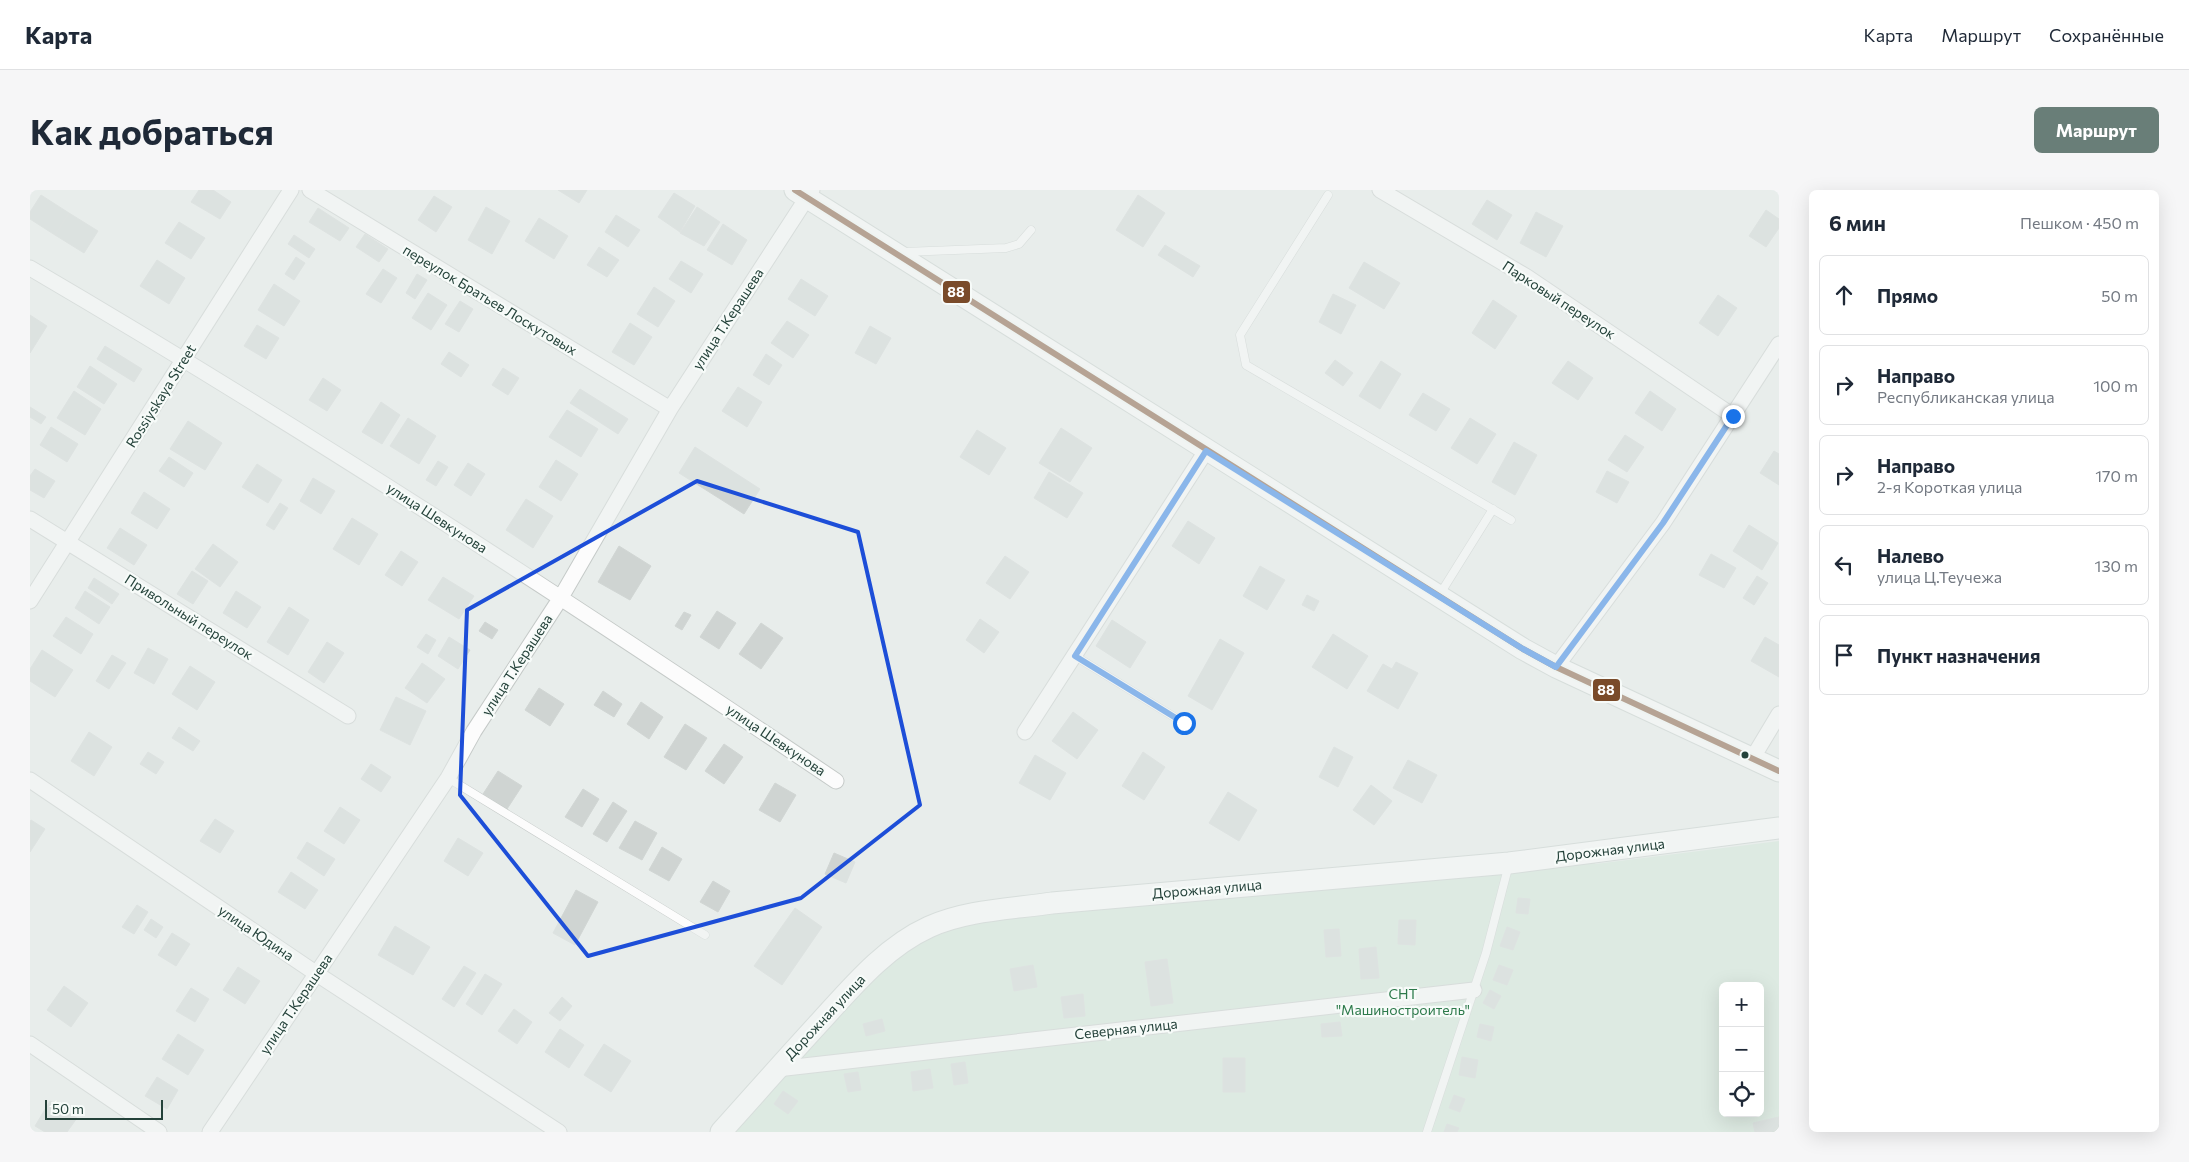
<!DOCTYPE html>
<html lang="ru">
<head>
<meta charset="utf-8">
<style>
  :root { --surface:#fff; --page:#f6f6f7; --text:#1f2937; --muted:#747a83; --line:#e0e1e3; --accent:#697e78 }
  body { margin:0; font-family:Commissioner,sans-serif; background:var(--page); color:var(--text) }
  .controls { position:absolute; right:15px; bottom:15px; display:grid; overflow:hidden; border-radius:8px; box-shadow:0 5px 20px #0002 }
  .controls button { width:45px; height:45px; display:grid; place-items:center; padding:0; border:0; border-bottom:1px solid var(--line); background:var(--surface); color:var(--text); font:25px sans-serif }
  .scale { position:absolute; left:15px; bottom:12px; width:118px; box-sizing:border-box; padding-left:5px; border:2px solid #24423a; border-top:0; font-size:14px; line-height:18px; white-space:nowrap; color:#24423a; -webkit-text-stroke:4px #f7fbf9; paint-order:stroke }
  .stop { position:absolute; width:15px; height:15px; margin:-11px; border:4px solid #1a73e8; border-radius:50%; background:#fff }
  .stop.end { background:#1a73e8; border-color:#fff; box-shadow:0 1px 5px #0008 }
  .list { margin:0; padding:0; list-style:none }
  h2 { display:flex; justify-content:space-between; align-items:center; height:65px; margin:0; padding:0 20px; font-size:21px }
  h2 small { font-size:16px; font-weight:400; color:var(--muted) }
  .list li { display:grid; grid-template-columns:32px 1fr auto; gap:15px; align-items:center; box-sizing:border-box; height:80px; margin:0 10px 10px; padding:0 10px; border:1px solid var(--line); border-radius:8px }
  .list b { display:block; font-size:19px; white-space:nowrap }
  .list p { margin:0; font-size:16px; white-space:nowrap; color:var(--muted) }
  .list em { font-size:16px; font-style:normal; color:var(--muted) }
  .icon { flex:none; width:28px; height:28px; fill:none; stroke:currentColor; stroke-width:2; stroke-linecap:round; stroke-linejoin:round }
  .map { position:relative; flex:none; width:1749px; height:942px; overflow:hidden; border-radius:8px }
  header { display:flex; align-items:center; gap:30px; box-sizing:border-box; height:70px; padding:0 25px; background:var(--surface); border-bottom:1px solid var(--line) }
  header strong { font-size:24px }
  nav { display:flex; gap:28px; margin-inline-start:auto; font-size:18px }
  .intro { display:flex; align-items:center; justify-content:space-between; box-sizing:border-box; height:120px; padding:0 30px }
  h1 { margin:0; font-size:35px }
  .button { padding:12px 22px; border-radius:8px; background:var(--accent); color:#fff; font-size:18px; font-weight:700 }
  main { display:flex; gap:30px; padding:0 30px }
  aside { flex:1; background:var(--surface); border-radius:8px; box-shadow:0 5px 20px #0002 }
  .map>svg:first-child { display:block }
</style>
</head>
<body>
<header>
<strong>Карта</strong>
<nav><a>Карта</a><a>Маршрут</a><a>Сохранённые</a></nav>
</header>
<div class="intro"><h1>Как добраться</h1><a class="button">Маршрут</a></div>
<main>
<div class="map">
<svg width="1749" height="942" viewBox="0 0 1749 942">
  <rect width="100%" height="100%" fill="#e8edeb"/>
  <!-- green -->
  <path fill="#d1e6d8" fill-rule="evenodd" d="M1749 651V942H691L747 879 898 737 1569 661 1565 674ZM1693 796H1730V923H1693Z"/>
  <!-- building -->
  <path fill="#cfd4d2" stroke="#d1d6d4" d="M169 0H183L201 12 190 29 161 12Z
    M528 0H557L549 13Z
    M644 3 665 16 650 42 628 27Z
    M11 5 39 23 25 45 0 29V22Z
    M1108 5 1135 23 1113 57 1086 40Z
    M404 6 422 17 406 42 388 30Z
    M1457 10 1482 25 1467 50 1442 34Z
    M456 17 480 31 462 64 438 50Z
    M667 17 690 32 674 56 650 43Z
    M288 18 319 38 310 51 279 32Z
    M1736 20 1749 29V38L1736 57 1719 46Z
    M1506 22 1533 36 1516 67 1490 53Z
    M39 23 68 41 54 63 25 45Z
    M586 25 610 40 598 57 575 42Z
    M509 28 538 46 524 69 495 51Z
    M149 32 175 48 161 69 135 53Z
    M693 34 717 50 702 75 677 60Z
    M335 44 358 59 349 72 326 57Z
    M264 45 285 59 279 68 258 54Z
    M1135 55 1170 76 1163 87 1128 65Z
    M569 57 589 70 577 87 557 75Z
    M266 67 275 73 264 90 255 84Z
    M127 70 155 88 139 114 110 96Z
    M651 71 673 84 661 103 639 89Z
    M1334 72 1370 93 1354 119 1319 98Z
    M353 79 367 88 351 113 336 104Z
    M387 84 397 90 385 109 376 103Z
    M771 89 798 106 785 126 758 109Z
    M244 94 270 111 254 136 228 120Z
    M624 97 645 111 628 137 607 124Z
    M398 103 417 115 401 140 382 128Z
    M1303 104 1326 115 1311 144 1289 132Z
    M1688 105 1707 118 1688 146 1669 133Z
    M1463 110 1487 126 1465 159 1442 143Z
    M430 111 443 119 429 142 415 134Z
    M0 125 17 136 0 163Z
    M757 131 779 145 763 168 741 153Z
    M600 133 622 147 604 175 582 162Z
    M227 135 249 148 236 169 214 156Z
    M840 136 861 148 846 174 825 163Z
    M75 156 112 179 104 192 67 169Z
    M419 162 439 175 431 187 411 174Z
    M736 164 752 175 739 195 723 185Z
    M1305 170 1323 183 1313 196 1295 183Z
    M1351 171 1371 184 1350 219 1329 206Z
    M1538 171 1563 188 1548 210 1522 193Z
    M60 176 87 194 74 214 47 197Z
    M473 178 489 188 478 205 462 195Z
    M293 188 311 200 297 221 279 210Z
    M708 197 732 212 717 237 692 221Z
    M550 199 598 229 588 244 540 213Z
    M44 201 71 219 55 245 27 228Z
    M1620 201 1646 219 1632 241 1605 223Z
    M1393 203 1420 219 1406 241 1379 225Z
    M351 212 370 225 352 254 332 242Z
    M0 217 16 227 11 234 0 227Z
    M537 220 568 239 551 267 519 247Z
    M378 228 406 246 389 274 360 256Z
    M1440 228 1466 244 1447 274 1421 258Z
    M158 231 192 253 175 280 140 259Z
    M21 237 48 254 37 272 10 255Z
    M1031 238 1062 258 1040 292 1009 273Z
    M947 240 976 258 959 285 930 267Z
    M1595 245 1614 257 1597 282 1578 270Z
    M1484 252 1507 265 1485 305 1462 292Z
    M665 257 730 299 714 324 649 283Z
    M1744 261 1749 264V295L1730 283Z
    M139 267 163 283 154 297 129 281Z
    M526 270 548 284 531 311 509 297Z
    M408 271 418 277 406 296 396 290Z
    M438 273 455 284 441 306 424 295Z
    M227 274 252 290 238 313 212 297Z
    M5 279 25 291 14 308 0 300V286Z
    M1577 281 1599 292 1587 313 1566 302Z
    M1019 282 1053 303 1037 328 1004 308Z
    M283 288 305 301 291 324 270 311Z
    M114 302 140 319 127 339 101 323Z
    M496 309 523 326 503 358 476 340Z
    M250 313 258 318 244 340 236 335Z
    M322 328 348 344 329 375 303 359Z
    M1158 331 1185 348 1169 374 1142 356Z
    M1719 335 1748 353 1732 380 1703 361Z
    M90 338 117 355 104 375 77 358Z
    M183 354 208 372 190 397 165 379Z
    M589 356 621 376 600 410 568 392Z
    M371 361 388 372 372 396 355 385Z
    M1681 364 1706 378 1694 398 1669 385Z
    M975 366 999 382 980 409 956 393Z
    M1230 376 1255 390 1237 420 1213 406Z
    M162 381 178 391 163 414 147 404Z
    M1727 386 1738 393 1724 415 1713 408Z
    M413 387 444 406 429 429 398 410Z
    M64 388 89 404 82 414 58 398Z
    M55 401 80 417 69 434 45 418Z
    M206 401 231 417 217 438 193 423Z
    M1277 405 1289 411 1284 421 1272 415Z
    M259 417 279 430 258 465 237 452Z
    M687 421 706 433 689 459 670 447Z
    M654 422 661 425 652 440 645 436Z
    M36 427 63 444 51 464 23 446Z
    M950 429 969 442 954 463 936 450Z
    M1082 430 1116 452 1100 478 1066 456Z
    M455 432 468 440 462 449 449 441Z
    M731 433 753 448 731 479 709 464Z
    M396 444 406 450 398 464 387 457Z
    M1303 444 1338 466 1317 499 1282 477Z
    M419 447 440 460 428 479 408 466Z
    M1735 447 1749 455V487L1721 471Z
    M1190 449 1214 463 1182 520 1158 506Z
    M297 452 314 463 294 493 278 482Z
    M118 458 138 469 124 494 104 483Z
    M12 460 43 480 25 507 0 491V479Z
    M82 465 96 473 79 499 66 491Z
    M1366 472 1388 483 1368 519 1337 501 1353 474 1362 479Z
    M392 473 415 489 397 513 375 498Z
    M160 476 185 492 167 520 142 504Z
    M509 498 534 514 520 536 495 520Z
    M573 501 592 514 584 527 564 515Z
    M366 507 396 521 380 555 350 540Z
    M611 512 633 527 619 549 597 534Z
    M1043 522 1068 540 1047 569 1022 551Z
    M655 534 677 548 656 580 634 567Z
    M149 537 170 551 163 561 142 548Z
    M59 542 82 557 64 586 41 571Z
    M694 554 713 567 694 594 675 581Z
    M1304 557 1323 567 1308 597 1289 587Z
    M118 562 134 572 126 584 110 574Z
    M1113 562 1135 577 1114 610 1092 596Z
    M1005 565 1036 583 1020 610 989 593Z
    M1378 570 1407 585 1392 613 1363 598Z
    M341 574 361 587 351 602 331 589Z
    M468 581 492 596 477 619 453 604Z
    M745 593 766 605 750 632 729 620Z
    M1341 595 1362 611 1344 635 1323 620Z
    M553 599 569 609 552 637 535 627Z
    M1198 602 1227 620 1209 651 1179 633Z
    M583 612 597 621 577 652 563 644Z
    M310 617 330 630 314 654 294 641Z
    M185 629 204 641 190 663 170 651Z
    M1 630 15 639 0 662V632Z
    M605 631 627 643 612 670 589 658Z
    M428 648 453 663 438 686 414 671Z
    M277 652 305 669 294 686 267 668Z
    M632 657 652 669 639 691 619 680Z
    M804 663 825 672 816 693 795 684Z
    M261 682 288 700 275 719 248 702Z
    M683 691 700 701 688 722 670 712Z
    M546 700 568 712 545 755 523 743Z
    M1488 708 1500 709 1498 724 1486 723Z
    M107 715 118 722 104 744 92 737Z
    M765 718 792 737 752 795 724 776Z
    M121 729 133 737 126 748 114 740Z
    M1369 730H1386L1385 755 1368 754Z
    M365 736 400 757 383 785 348 765Z
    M1477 737 1490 742 1483 760 1470 756Z
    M1309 739 1311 766 1296 767 1294 740Z
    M142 743 160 754 146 776 128 765Z
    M1346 757 1349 788 1331 789 1329 759Z
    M1137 769 1143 813 1121 816 1115 772Z
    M1003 775 1007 797 984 801 980 779Z
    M1469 775 1483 780 1477 795 1463 790Z
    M434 776 446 783 424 817 412 809Z
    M208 777 230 791 215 814 193 800Z
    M455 784 472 794 452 825 436 814Z
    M34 796 58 813 41 837 17 820Z
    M161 798 179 809 165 832 146 821Z
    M1460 800 1471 806 1464 819 1453 813Z
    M1053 804 1055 826 1034 828 1031 807Z
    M532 807 542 816 530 831 519 823Z
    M484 819 502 832 487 854 468 841Z
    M852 829 855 841 836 846 833 834Z
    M1310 832 1312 846 1292 847 1291 834Z
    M1450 834 1464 837 1461 851 1447 847Z
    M530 839 554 855 539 878 515 862Z
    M148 844 174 860 158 885 132 869Z
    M574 854 601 871 581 902 554 885Z
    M1432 867 1448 870 1445 888 1429 885Z
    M1193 868H1215V902H1193Z
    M935 872 938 893 924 895 921 874Z
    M900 879 903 898 883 901 881 882Z
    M828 882 831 900 818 902 814 884Z
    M127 887 148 900 137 919 115 906Z
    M753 901 768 911 758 924 744 914Z
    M1424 905 1435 909 1430 922 1419 918Z
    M20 911 47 928 37 942H15L5 936Z
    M1749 927V942H1725L1723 933Z
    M1417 934 1429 938 1427 942H1414Z"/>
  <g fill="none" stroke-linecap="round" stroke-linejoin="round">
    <!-- lane casing -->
    <g stroke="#c5cac8" stroke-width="9">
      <path id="lane" d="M1298 5 1210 145 1216 175 1481 330
        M874 62 976 58 989 54 1001 40
        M1410 404 1463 319
        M1045 466 1154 533
        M418 588 675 745
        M1397 942 1456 763 1479 674"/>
    </g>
    <!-- street casing -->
    <g stroke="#c5cac8" stroke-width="17">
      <path id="street" d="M280 0 640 219
        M1350 0 1497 87 1703 226
        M0 78C275 239 542 413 806 591
        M0 329 318 526
        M0 411 261 0
        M1526 477 1633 333 1749 154
        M995 542 1176 261
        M1722 569 1749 524
        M0 590 287 784 529 942
        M0 854 129 942
        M747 879 1444 800
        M180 942 418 588 444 541 530 409 640 219 782 0"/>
    </g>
    <!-- secondary casing -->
    <g stroke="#c3cbc8" stroke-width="23">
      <path id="secondary" d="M765 0 1493 459 1526 477 1749 581
        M691 942C724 905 757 868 790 832 822 797 855 757 899 737 936 720 982 719 1022 713L1479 673 1749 638"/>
    </g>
    <!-- lane -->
    <use href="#lane" stroke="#fcfcfc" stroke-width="8"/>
    <!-- street -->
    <use href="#street" stroke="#fcfcfc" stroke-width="15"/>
    <!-- secondary -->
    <use href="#secondary" stroke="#fcfcfc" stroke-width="21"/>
    <!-- bus-1 casing -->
    <g stroke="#f7fbf9" stroke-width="10">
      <path id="bus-1" d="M765 0 1493 459 1526 477 1749 581"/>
    </g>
    <!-- bus-1 -->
    <use href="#bus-1" stroke="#7a4b2a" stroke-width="6"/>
  </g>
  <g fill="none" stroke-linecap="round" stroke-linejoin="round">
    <!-- route -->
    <path stroke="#1a73e8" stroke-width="6" d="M1154 533 1045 466 1176 261 1493 459 1526 477 1633 333 1703 226"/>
  </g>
  <!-- marked area -->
  <path d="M0 0H1749V942H0ZM667 291 828 342 890 615 771 708 558 766 430 605 437 420Z" fill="#e8edeb" fill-opacity=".55" fill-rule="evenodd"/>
  <path fill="none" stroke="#1d4ed8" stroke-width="4" stroke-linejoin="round" d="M667 291 828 342 890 615 771 708 558 766 430 605 437 420Z"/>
  <!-- markers -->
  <circle fill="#24423a" stroke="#f7fbf9" stroke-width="2" cx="1715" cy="565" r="4.5"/>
  <g text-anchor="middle" stroke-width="4.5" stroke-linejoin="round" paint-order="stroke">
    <!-- street labels -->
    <g font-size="14" fill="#24423a" stroke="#f7fbf9">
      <text transform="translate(460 110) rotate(31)" y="5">переулок Братьев Лоскутовых</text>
      <text transform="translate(1529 110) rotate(33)" y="5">Парковый переулок</text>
      <text transform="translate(698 129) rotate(-57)" y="5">улица Т.Керашева</text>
      <text transform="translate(131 206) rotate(-58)" y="5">Rossiyskaya Street</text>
      <text transform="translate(407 328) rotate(33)" y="5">улица Шевкунова</text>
      <text transform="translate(159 427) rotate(32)" y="5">Привольный переулок</text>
      <text transform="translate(487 475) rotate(-57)" y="5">улица Т.Керашева</text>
      <text transform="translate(746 550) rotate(34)" y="5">улица Шевкунова</text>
      <text transform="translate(1580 660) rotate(-7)" y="5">Дорожная улица</text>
      <text transform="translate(1177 699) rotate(-5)" y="5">Дорожная улица</text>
      <text transform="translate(226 743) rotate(34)" y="5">улица Юдина</text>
      <text transform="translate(266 814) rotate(-56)" y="5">улица Т.Керашева</text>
      <text transform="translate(795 827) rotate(-47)" y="5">Дорожная улица</text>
      <text transform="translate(1096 839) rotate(-6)" y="5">Северная улица</text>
    </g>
    <!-- park labels -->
    <g font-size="14" fill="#2d7a4b" stroke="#f7fbf9">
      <text x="1373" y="809">СНТ<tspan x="1373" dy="16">"Машиностроитель"</tspan></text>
    </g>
  </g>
  <g stroke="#f7fbf9" stroke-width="2">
    <rect x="912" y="90" width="29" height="24" rx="5" fill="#7a4b2a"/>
    <rect x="1562" y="488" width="29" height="24" rx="5" fill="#7a4b2a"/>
  </g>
  <g font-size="14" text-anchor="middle" font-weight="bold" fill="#fff">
    <text x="926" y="107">88</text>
    <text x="1576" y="505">88</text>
  </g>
</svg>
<div class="controls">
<button>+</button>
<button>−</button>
<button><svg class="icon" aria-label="locate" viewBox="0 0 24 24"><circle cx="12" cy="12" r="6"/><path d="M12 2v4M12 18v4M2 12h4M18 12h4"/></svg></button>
</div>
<div class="scale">50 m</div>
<div class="stop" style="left:1154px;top:533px"></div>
<div class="stop end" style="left:1703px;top:226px"></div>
</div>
<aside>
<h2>6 мин<small>Пешком · 450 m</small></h2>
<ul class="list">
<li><svg class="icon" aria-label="ahead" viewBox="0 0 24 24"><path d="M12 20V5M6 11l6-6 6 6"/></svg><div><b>Прямо</b></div><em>50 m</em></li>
<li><svg class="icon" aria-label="right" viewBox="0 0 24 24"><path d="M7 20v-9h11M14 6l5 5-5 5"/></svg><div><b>Направо</b><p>Республиканская улица</p></div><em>100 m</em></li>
<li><svg class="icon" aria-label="right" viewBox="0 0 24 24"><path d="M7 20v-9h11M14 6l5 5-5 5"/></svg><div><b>Направо</b><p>2-я Короткая улица</p></div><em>170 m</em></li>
<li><svg class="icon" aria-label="left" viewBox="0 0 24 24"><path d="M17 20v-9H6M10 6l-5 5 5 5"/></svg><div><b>Налево</b><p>улица Ц.Теучежа</p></div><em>130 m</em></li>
<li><svg class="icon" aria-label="arrive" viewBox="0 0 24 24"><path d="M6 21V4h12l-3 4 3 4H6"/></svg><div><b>Пункт назначения</b></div></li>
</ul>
</aside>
</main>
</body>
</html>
